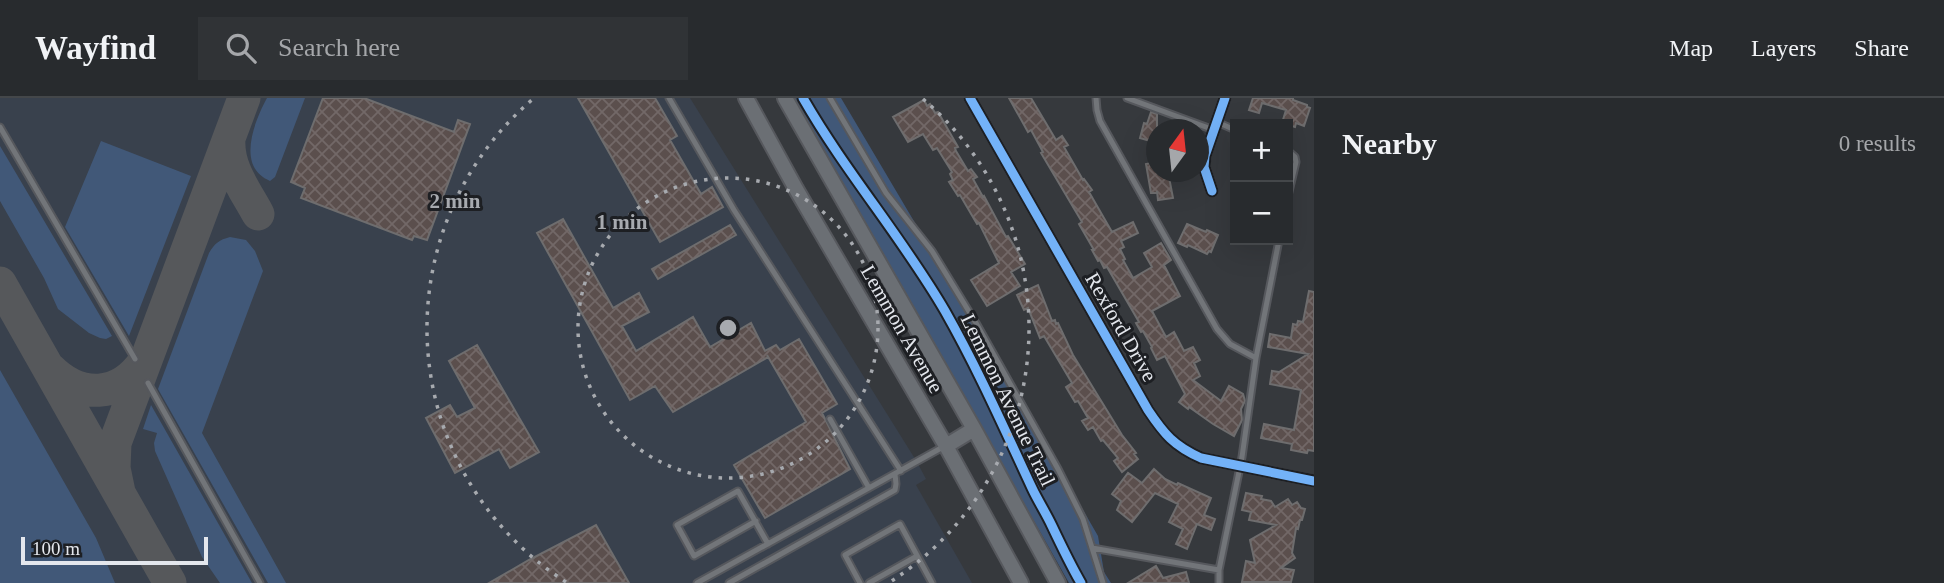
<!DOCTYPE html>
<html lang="en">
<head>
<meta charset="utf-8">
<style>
  :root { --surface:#282b2e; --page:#303336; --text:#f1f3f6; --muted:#a5a7aa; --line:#44474a }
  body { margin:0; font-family:Georgia,serif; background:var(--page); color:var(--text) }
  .controls { position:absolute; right:21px; top:21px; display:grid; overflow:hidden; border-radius:0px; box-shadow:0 7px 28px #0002 }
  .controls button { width:63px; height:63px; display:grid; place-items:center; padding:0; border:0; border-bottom:2px solid var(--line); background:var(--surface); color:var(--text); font:35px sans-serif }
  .compass { position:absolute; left:1146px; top:21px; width:63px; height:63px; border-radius:50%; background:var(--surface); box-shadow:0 7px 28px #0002; rotate:15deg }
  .scale { position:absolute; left:21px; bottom:18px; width:187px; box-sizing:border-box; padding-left:7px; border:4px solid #e4e7ed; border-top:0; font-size:19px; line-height:24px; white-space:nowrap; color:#e4e7ed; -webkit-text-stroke:5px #1d1f23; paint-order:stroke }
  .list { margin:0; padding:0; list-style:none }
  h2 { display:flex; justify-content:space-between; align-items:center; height:91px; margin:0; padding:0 28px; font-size:30px }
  h2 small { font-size:23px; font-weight:400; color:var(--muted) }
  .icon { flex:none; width:38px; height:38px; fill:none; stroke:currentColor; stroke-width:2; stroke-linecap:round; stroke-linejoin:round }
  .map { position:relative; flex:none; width:1314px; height:485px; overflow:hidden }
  header { display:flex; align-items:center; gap:42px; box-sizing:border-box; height:98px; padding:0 35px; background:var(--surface); border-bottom:2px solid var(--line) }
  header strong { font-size:33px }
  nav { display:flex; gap:38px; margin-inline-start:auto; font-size:24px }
  .search { width:490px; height:63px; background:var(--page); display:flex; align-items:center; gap:18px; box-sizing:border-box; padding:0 24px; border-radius:0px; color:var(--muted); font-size:26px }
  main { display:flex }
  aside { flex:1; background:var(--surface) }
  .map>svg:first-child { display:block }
</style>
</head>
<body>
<header>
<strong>Wayfind</strong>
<div class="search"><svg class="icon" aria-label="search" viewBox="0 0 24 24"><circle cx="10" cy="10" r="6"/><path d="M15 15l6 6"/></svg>Search here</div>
<nav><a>Map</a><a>Layers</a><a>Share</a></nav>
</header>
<main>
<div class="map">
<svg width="1314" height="485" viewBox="0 0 1314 485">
  <defs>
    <pattern id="building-cross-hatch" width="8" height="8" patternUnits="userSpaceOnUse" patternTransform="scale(1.75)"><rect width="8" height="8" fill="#5b4f4d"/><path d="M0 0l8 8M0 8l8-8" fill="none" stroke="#726867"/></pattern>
  </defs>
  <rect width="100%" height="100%" fill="#36393d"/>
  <!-- built -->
  <path fill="#39414d" d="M0 0H690L917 364 926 381 916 387 972 485H0Z"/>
  <!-- grass -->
  <path fill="#415878" d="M267 0H305L275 79 270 83C236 69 254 24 267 0Z
    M795 0H841L1017 297 1098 438 1104 474 1111 485H1069Z
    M101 43 191 78 129 238 65 129Z
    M0 48 112 238 106 241 100 240 89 235 58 211 44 180 0 103Z
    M230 139 246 142 255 153 263 173 202 335 286 485H268L158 291 209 155C215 145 219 142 230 139Z
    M0 272 96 440 115 485H0Z
    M151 307 252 485H220L202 459 155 353 154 345 157 335 143 331Z"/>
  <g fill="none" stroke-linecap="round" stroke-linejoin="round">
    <!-- taxiway -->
    <path stroke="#56585b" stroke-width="33" d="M229 41C227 69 245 92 258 116
      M0 185 170 485
      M50 271C80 301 119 300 144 264
      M119 394 114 370 115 345 244 0"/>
  </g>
  <!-- building -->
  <path fill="url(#building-cross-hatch)" stroke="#6e6d6e" stroke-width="2" d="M323 0H364L454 34 458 22 470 26 427 142 414 138 412 142 301 100 305 90 291 84Z
    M578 0H655L677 38 670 42 701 96 712 89 723 109 660 144Z
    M1009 0H1031L1056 42 1062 38 1068 47 1064 49 1083 82 1084 81 1092 92 1089 94 1112 134 1133 124 1138 135 1121 143 1124 149 1120 151 1125 161 1123 162 1133 180 1152 169 1144 155 1161 145 1171 162 1164 167 1180 198 1152 213 1166 239 1174 234 1184 253 1193 249 1200 262 1194 265 1200 278 1193 282 1221 303 1229 288 1243 296 1245 303 1241 311 1242 322 1234 338 1213 326 1189 309 1188 311 1179 304 1185 296 1165 258 1157 262 1151 250 1152 249 1143 233 1141 234 1136 225 1139 224 1107 169 1104 170 1100 162 1098 163 1092 152H1094L1079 126 1082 124 1041 55 1043 54 1031 32 1028 34Z
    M1253 0H1293V2L1307 7V9L1310 10 1304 28 1296 25 1295 29 1282 25 1286 12 1262 5 1259 15 1249 12Z
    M924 2 927 8 930 6 935 15 938 14 958 49 955 50 956 53 968 73 971 71 977 79 973 81 983 99 984 98 1006 139 1008 138 1025 166 1011 174 1020 188 987 208 971 182 999 165 979 125 977 126 960 97 958 98 949 84 953 82 950 76 952 74 937 50 933 52 923 36 908 44 893 19Z
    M1151 14 1157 16V45L1140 40 1144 25 1147 26Z
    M1157 64V74H1168L1173 100 1158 102 1157 93V95H1151L1146 66Z
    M563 121 613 210 639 195 649 214 622 228 636 253 693 219 710 249 751 225 765 253 776 247 780 252 799 241 837 306 822 315 850 371 765 420 734 367 806 324 767 257 768 259 673 314 655 288 630 302 537 135Z
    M1187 126 1206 134 1207 132 1218 137 1211 154 1209 153 1207 156 1188 147 1187 149 1178 145Z
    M730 127 736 137 658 181 652 171Z
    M1038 187 1052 223 1055 222 1056 226 1058 225 1073 257 1122 337 1136 355 1134 356 1138 361 1122 374 1114 363 1118 360 1103 342 1101 343 1093 329 1088 332 1082 323 1088 320 1078 303 1075 304 1066 289 1072 285 1044 238 1040 240 1028 210 1024 212 1017 197Z
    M1309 193 1314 194V353L1308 352 1307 355 1291 352 1292 346 1261 340 1264 326 1294 332 1301 292 1270 286 1272 273 1279 274 1308 256 1268 249 1270 236 1291 240 1293 226 1297 227 1298 223 1303 224Z
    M477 247 539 354 510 370 499 351 455 375 426 320 450 307 457 319 475 310 449 263Z
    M1154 371 1165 381 1177 387 1178 385 1211 400 1204 417 1215 421 1211 432 1197 426 1187 451 1176 446 1183 431 1169 424 1178 406 1155 395 1132 424 1117 412 1121 403 1112 396 1128 375 1142 385Z
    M1246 395 1262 398 1261 401 1271 403 1275 409 1288 401 1292 407 1297 404 1301 410 1305 411 1302 422H1300L1298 431 1296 430 1292 455 1295 460 1281 470 1294 472 1291 484H1242L1246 463 1255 465 1250 442 1276 427 1249 422 1251 414 1242 412Z
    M596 427 629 485H489L529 462Z
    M1156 468 1163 480 1186 474 1189 485H1128Z"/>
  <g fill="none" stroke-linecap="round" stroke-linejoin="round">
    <!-- service casing -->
    <g stroke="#56585d" stroke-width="9">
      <path id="service" d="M669 0 734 112 901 373
        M830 0 886 95 932 153 976 225 1058 371 1083 421 1103 485
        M1096 0 1097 12 1100 23 1217 231 1230 246 1256 260 1242 359 1219 472V485
        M1127 0 1214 32
        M1217 24 1235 32
        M0 29 135 261
        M1288 53 1295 59 1296 64 1288 98
        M1256 260 1279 142
        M148 285 260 485
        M830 321 869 390
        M756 423 694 458 677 427 738 393 768 446
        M1092 450 1219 472
        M697 485 943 349
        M729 485 895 392 896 386 895 376
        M860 485 845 457 900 426 932 485
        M869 485 917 458"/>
    </g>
    <!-- minor casing -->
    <g stroke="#56585d" stroke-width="13">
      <path id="minor" d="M970 0 1148 312C1164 336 1174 348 1201 360L1314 383
        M1212 93 1204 69 1205 58 1225 0"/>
    </g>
    <!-- secondary casing -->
    <g stroke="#56585d" stroke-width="18">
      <path id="secondary" d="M746 0 796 91 946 348 1021 485
        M785 0 974 331 1058 485
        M946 348 974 331"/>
    </g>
    <!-- service -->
    <use href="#service" stroke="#727579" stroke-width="5"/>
    <!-- minor -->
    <use href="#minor" stroke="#727579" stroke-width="10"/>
    <!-- secondary -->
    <use href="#secondary" stroke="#6b6f74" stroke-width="14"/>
    <!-- cycleway casing -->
    <g stroke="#1d1f23" stroke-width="13">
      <path id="cycleway" d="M803 0C846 75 902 139 945 213 978 271 1004 330 1032 390 1038 403 1046 415 1052 428 1061 447 1070 466 1081 485
        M970 0 1148 312C1164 336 1174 348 1201 360L1314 383
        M1212 93 1204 69 1205 58 1225 0"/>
    </g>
    <!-- cycleway -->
    <use href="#cycleway" stroke="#73b2f8" stroke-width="9"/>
  </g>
  <!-- distance rings -->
  <g fill="none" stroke="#a7aaaf" stroke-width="3.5" stroke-dasharray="3.5 7">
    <circle cx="728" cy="230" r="150"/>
    <path d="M566 484A301 301 0 0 1 533 1M923 1A301 301 0 0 1 890 484"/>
  </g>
  <g text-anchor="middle" stroke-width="6" stroke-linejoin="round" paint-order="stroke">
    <!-- street labels -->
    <g font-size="21" fill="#e4e7ed" stroke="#1d1f23">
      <text transform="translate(1121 229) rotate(60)" y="7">Rexford Drive</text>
      <text transform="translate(902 231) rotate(60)" y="7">Lemmon Avenue</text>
      <text transform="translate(1008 302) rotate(64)" y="7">Lemmon Avenue Trail</text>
    </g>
  </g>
  <circle cx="728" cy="230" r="10" fill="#a7aaaf" stroke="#1d1f23" stroke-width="3.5"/>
  <g font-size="21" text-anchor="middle" font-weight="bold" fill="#a7aaaf" stroke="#1d1f23" stroke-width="6" stroke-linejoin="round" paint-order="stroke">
    <text x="455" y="110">2 min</text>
    <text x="622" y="131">1 min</text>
  </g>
</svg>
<div class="controls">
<button>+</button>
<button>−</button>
</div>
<svg class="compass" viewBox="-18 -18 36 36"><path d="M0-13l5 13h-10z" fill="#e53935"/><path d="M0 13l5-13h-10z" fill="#a5a7aa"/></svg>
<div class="scale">100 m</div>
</div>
<aside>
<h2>Nearby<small>0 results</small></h2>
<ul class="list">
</ul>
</aside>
</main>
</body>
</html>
